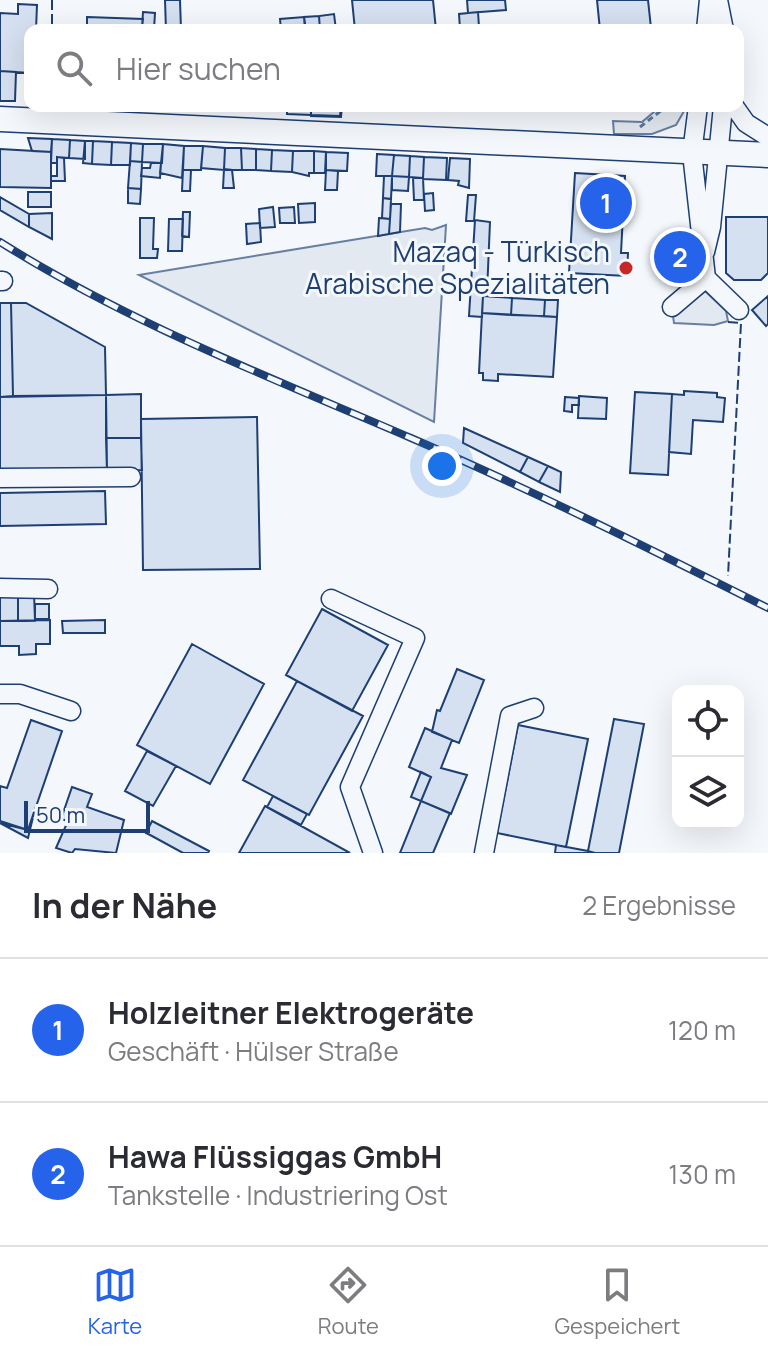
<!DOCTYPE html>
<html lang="de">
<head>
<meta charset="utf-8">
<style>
  :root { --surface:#fff; --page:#f7f7f7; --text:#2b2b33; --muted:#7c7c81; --line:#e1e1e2; --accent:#2563eb }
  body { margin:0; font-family:Manrope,sans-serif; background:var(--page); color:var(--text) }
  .controls { position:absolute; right:24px; bottom:24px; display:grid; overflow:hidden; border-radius:16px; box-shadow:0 8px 32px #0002 }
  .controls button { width:72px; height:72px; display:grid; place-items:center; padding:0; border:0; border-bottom:2px solid var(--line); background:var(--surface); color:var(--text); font:40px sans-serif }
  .scale { position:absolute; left:24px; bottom:20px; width:126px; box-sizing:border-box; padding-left:8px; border:4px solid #1d3f73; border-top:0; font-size:22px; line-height:28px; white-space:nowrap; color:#1d3f73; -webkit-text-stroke:6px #f4f7fb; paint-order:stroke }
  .you { position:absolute; left:442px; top:466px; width:28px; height:28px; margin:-20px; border:6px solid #fff; border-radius:50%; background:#1a73e8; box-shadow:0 0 0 12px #1a73e833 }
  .badge { display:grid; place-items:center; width:52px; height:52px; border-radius:50%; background:var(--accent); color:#fff; font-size:26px; font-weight:700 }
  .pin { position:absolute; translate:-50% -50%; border:4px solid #fff; box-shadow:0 2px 8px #0006 }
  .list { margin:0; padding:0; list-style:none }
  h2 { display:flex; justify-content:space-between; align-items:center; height:104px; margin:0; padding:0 32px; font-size:34px }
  h2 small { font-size:26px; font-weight:400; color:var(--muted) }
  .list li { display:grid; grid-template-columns:52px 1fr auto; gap:24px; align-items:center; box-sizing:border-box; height:144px; padding:0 32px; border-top:2px solid var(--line) }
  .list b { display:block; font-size:30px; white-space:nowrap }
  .list p { margin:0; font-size:26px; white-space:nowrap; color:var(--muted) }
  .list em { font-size:26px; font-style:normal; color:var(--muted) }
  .icon { flex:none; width:44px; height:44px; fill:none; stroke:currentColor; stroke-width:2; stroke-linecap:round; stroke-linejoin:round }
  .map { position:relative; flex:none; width:768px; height:853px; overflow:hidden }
  .search { position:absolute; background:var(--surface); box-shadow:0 8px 32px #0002; left:24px; right:24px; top:24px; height:88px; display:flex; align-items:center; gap:20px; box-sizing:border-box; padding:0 28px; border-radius:16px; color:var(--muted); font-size:30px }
  .sheet { height:392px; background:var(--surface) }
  nav { display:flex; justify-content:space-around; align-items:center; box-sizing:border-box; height:112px; border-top:2px solid var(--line); background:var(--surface); font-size:22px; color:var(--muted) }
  nav a { display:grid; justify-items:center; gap:4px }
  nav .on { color:var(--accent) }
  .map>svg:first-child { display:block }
</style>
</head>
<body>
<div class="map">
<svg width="768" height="853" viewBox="0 0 768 853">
  <rect width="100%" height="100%" fill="#f4f7fb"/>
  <!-- green -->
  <path fill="#e3e9f0" stroke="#687fa3" stroke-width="2" d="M661 106H687L676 125 652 134H614L613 121 642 122Z
    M446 225 434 422 139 275 425 228 432 230Z
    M705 291 726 311 728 321 714 325 674 323 673 316Z"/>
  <!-- building -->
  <path fill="#d5e0f0" stroke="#1d3f73" stroke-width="2" d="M165 0H180L181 30H166Z
    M352 0H433L436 30H355Z
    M467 0H505L506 10 468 13Z
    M597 0H648L651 28 600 30Z
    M18 4 37 5 36 30H30V73L0 71V13L18 14Z
    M143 12 155 13 154 29 142 28Z
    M478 12 479 27 460 29 459 14Z
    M334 14 336 30H320L319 16Z
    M319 16 320 30H306L304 17Z
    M87 17 143 19 142 28 154 30H80V27H87Z
    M304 17 305 30H281L280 19Z
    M0 71 16 72 15 101H0Z
    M287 106H311V115L287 114Z
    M311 106H342L341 117 311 116Z
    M311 106H341L340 116 311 115Z
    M28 138 52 139 51 152 32 151Z
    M52 139 70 140 69 158 57 157V163H51Z
    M70 140 85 141V159L69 158Z
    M85 141H93L92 164 83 163Z
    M93 141 112 142 111 165 92 164Z
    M112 142 131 143 130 165H111Z
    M131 143 143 144 142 162 130 161Z
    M143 144H163L162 163 142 162Z
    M163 144 184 146 182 178 160 173Z
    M184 146H203L201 170H183Z
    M203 146 225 148 224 170 201 168Z
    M225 148H241L242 170H224Z
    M241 148 256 149V170H242Z
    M0 149 51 152V188L0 187Z
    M256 149 272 150 271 171 256 170Z
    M272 150 293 151 292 172 271 171Z
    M293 151H314V173H309V176L292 172Z
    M314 151 326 152 325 173H314Z
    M326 152 348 153 347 171 326 170Z
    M377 154 394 155 392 176H376Z
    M394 155 410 156 409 177 392 176Z
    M410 156 424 157 423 178 409 177Z
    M57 157 64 158 65 181H51V176H57Z
    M424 157 447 158 446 180 423 179Z
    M450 158 470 159 469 188 458 185 459 181 448 180Z
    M130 161 142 162 141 189 128 188Z
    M151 163H161L160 178 141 176 142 168H150Z
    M224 169 232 170 234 188H223Z
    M183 170H191L190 191H182Z
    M326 170 338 171 337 190H325Z
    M575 173 625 176 621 253H628L627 276 569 273Z
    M384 176H392L391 199 383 198Z
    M392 176 409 177 408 191 392 190Z
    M413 178H423L424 200H414Z
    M128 188 141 189 140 204 128 203Z
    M28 192H51V207H28Z
    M433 193 434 210 425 211 424 194Z
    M468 195H476L474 221H466Z
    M0 197 29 214V227L0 210Z
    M383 198 391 199 390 219 382 218Z
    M315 203V222L299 223 298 204Z
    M391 204H401L400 232 389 234Z
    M273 207 275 227 260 228 259 209Z
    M294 207 295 223H280L279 208Z
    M183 212H190L189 237 182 236Z
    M52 213V239L29 227V214Z
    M726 217H768V273L761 280H734L726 273Z
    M140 218H154L153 249H158L157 258H140Z
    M379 218 390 219 389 234 378 236Z
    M169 219H183L182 251H168Z
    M475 220 490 222 487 293H497L496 297 483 296 482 317 469 316Z
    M260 223 261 242 247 244 246 224Z
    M483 296 512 298 511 315 482 313Z
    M768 296V324L766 326 752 310Z
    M512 298 545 300 544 316 511 315Z
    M545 300H558L557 317 544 316Z
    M0 303H11L13 396 0 397Z
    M11 303H26L105 347 106 395 13 396Z
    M482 313 557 317 553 377 498 374V381L483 380V373H479Z
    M684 391 717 393V397L725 398 723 422 693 420 691 454 669 452 672 394 684 395Z
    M635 392 672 394 668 475 630 473Z
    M141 394V438H106V395Z
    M106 395 107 471 0 473V397Z
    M579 396 607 398 606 419 578 418Z
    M565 397 579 398V405H572V412L564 411Z
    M257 417 260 569 143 570 141 419Z
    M464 428 528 457 520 472 463 443Z
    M106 438H141L142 470 107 471Z
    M528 457 548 466 539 482 520 472Z
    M548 466 561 472 560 492 539 482Z
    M105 491 106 524 0 526V493Z
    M18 592H34L35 621H18Z
    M0 595H18V621H0Z
    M35 604H49V619H35Z
    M322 609 388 645 352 711 286 675Z
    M50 620V644H36V654L19 655V646H0V621Z
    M105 620V633H63L62 621Z
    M192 644 264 684 210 784 137 745Z
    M457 669 484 680 459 743 432 732 437 710 440 711Z
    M297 681 363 716 309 815 243 780Z
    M614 719 644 724 619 853H595L588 851Z
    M31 720 62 731 28 830 0 821V786L7 788Z
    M518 725 588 739 566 847 497 833Z
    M425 728 452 740 441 768 467 775 451 814 421 801 431 777 409 767Z
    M147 751 176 766 153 806 125 791Z
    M421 772 431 777 421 801 411 797Z
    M72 787 92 794 87 807 124 820 116 853 75 849 72 853 56 848 68 821 61 819Z
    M273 796 307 814 301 825 267 807Z
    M421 801 450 813 433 853H400Z
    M265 806 350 853H239Z
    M35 809 28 838 0 823 28 830Z
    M152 821 209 851 208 853H183L152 836 146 833Z
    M556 845 588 851 595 853H555Z"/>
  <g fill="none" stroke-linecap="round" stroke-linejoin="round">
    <!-- minor casing -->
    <g stroke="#1d3f73" stroke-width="21">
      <path id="minor" d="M718 0 724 30
        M706 30 709 0
        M698 106 692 153 706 278 739 310
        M734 106 746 123 768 137
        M705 252 711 227 723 106
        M0 281H3
        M672 307 706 278
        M0 478 131 477
        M0 588 48 589
        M331 599 415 638 350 787 373 853
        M0 694H20L71 711
        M484 853 510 716 534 708"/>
    </g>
    <!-- major casing -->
    <g stroke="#1d3f73" stroke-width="27">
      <path id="major" d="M0 119 768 155"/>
    </g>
    <!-- path -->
    <path stroke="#5e769c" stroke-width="3" stroke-dasharray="6 4" stroke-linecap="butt" d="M640 127 667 106"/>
    <!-- minor -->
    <use href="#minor" stroke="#f4f7fb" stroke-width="18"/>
    <!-- major -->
    <use href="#major" stroke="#f4f7fb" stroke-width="24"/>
    <!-- rail casing -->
    <g stroke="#1d3f73" stroke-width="8">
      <path id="rail" d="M0 242C129 323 272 378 411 438 532 490 650 549 768 608"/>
    </g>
    <!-- rail -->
    <use href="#rail" stroke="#f4f7fb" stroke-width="5" stroke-dasharray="15" stroke-linecap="butt"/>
    <!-- fence -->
    <path stroke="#1d3f73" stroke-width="2" stroke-dasharray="10 4" stroke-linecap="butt" d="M52 0V30
      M728 322 741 323 728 576"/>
  </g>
  <!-- markers -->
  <circle fill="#c62828" stroke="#f4f7fb" stroke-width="3" cx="626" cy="268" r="8"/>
  <g text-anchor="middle" stroke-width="6" stroke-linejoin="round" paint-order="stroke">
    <!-- poi labels -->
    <g font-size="28" fill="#1d3f73" stroke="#f4f7fb" text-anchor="end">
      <text x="610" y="262">Mazaq - Türkisch<tspan x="610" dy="32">Arabische Spezialitäten</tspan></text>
    </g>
  </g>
</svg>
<div class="controls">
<button><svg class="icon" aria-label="locate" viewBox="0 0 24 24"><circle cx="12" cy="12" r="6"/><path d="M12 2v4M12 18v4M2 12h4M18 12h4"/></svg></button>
<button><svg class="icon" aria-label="layers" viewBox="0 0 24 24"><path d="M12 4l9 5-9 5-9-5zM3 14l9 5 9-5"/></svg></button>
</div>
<div class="scale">50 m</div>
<div class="you"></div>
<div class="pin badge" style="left:606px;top:203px">1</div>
<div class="pin badge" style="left:680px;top:257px">2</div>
<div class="search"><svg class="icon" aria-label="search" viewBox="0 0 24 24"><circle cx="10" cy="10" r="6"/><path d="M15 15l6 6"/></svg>Hier suchen</div>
</div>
<section class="sheet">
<h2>In der Nähe<small>2 Ergebnisse</small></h2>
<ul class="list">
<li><span class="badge">1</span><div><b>Holzleitner Elektrogeräte</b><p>Geschäft · Hülser Straße</p></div><em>120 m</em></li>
<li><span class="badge">2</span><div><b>Hawa Flüssiggas GmbH</b><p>Tankstelle · Industriering Ost</p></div><em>130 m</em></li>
</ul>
</section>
<nav>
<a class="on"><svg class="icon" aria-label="map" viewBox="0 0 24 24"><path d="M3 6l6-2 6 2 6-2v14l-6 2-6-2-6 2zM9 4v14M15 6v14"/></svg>Karte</a>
<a><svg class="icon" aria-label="directions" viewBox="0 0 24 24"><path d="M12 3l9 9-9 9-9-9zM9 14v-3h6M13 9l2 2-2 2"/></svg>Route</a>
<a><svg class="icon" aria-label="saved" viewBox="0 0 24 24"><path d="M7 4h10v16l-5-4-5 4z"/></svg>Gespeichert</a>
</nav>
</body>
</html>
